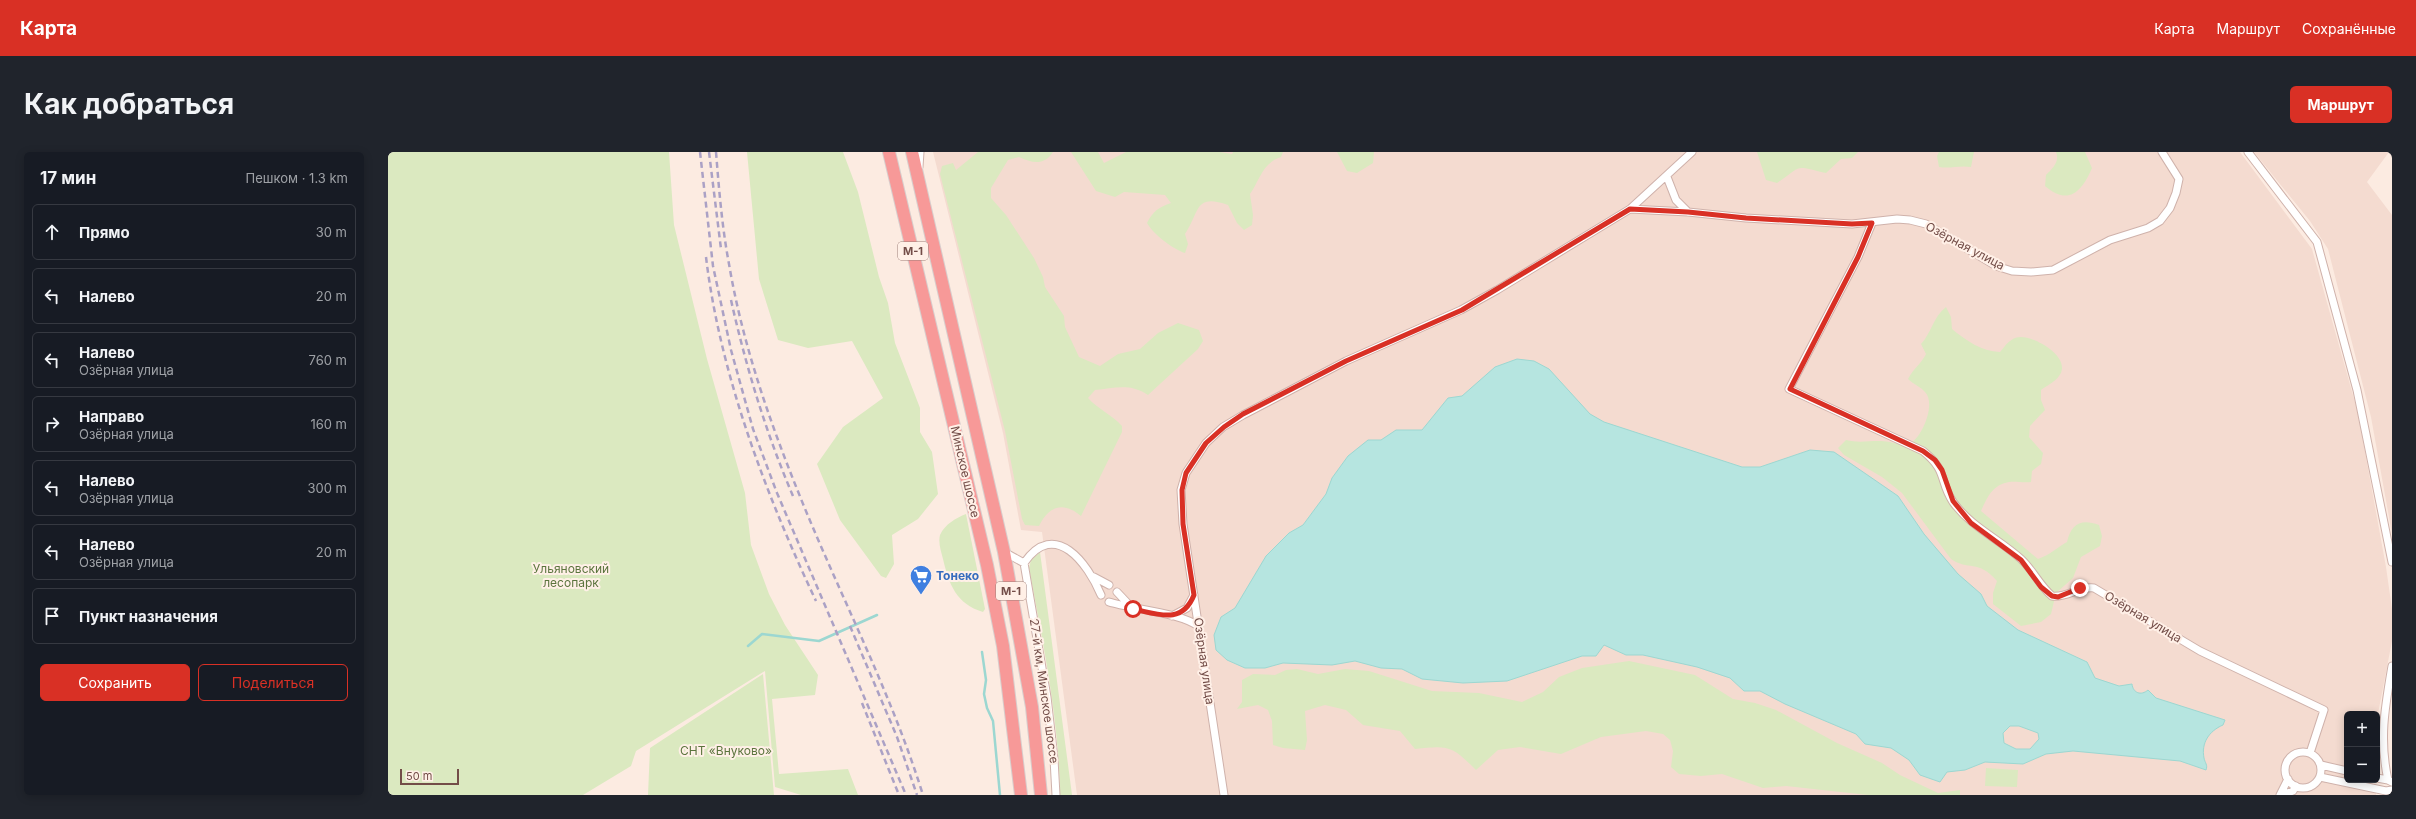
<!DOCTYPE html>
<html lang="ru">
<head>
<meta charset="utf-8">
<style>
  :root { --surface:#171b24; --page:#20242c; --text:#f1f3f6; --muted:#9ea1a6; --line:#363941; --accent:#d93025 }
  body { margin:0; font-family:Inter,sans-serif; background:var(--page); color:var(--text) }
  .controls { position:absolute; right:12px; bottom:12px; display:grid; overflow:hidden; border-radius:6px; box-shadow:0 2px 10px #0003 }
  .controls button { width:36px; height:36px; display:grid; place-items:center; padding:0; border:0; border-bottom:1px solid var(--line); background:var(--surface); color:var(--text); font:20px sans-serif }
  .scale { position:absolute; left:12px; bottom:10px; width:59px; box-sizing:border-box; padding-left:4px; border:2px solid #734d48; border-top:0; font-size:11px; line-height:14px; white-space:nowrap; color:#734d48; -webkit-text-stroke:3px #fff0e7; paint-order:stroke }
  .stop { position:absolute; width:12px; height:12px; margin:-9px; border:3px solid #d93025; border-radius:50%; background:#fff }
  .stop.end { background:#d93025; border-color:#fff; box-shadow:0 1px 4px #0008 }
  .list { margin:0; padding:0; list-style:none }
  h2 { display:flex; justify-content:space-between; align-items:center; height:52px; margin:0; padding:0 16px; font-size:17px }
  h2 small { font-size:13px; font-weight:400; color:var(--muted) }
  .list li { display:grid; grid-template-columns:26px 1fr auto; gap:12px; align-items:center; box-sizing:border-box; height:56px; margin:0 8px 8px; padding:0 8px; border:1px solid var(--line); border-radius:6px }
  .list b { display:block; font-size:15px; white-space:nowrap }
  .list p { margin:0; font-size:13px; white-space:nowrap; color:var(--muted) }
  .list em { font-size:13px; font-style:normal; color:var(--muted) }
  .actions { display:flex; gap:8px; padding:12px 16px }
  .actions a { flex:1; padding:9px 0; border:1px solid var(--accent); border-radius:6px; text-align:center; font-size:14px; color:var(--accent) }
  .actions .main { background:var(--accent); color:#fff }
  .icon { flex:none; width:22px; height:22px; fill:none; stroke:currentColor; stroke-width:2; stroke-linecap:round; stroke-linejoin:round }
  .map { position:relative; flex:none; width:2004px; height:643px; overflow:hidden; border-radius:6px }
  header { display:flex; align-items:center; gap:24px; box-sizing:border-box; height:56px; padding:0 20px; background:var(--accent); color:#fff }
  header strong { font-size:19px }
  nav { display:flex; gap:22px; margin-inline-start:auto; font-size:14px }
  .intro { display:flex; align-items:center; justify-content:space-between; box-sizing:border-box; height:96px; padding:0 24px }
  h1 { margin:0; font-size:28px }
  .button { padding:10px 18px; border-radius:6px; background:var(--accent); color:#fff; font-size:14px; font-weight:700 }
  main { display:flex; gap:24px; padding:0 24px }
  aside { flex:1; background:var(--surface); border-radius:6px; box-shadow:0 2px 10px #0003 }
  .map>svg:first-child { display:block }
</style>
</head>
<body>
<header>
<strong>Карта</strong>
<nav><a>Карта</a><a>Маршрут</a><a>Сохранённые</a></nav>
</header>
<div class="intro"><h1>Как добраться</h1><a class="button">Маршрут</a></div>
<main>
<aside>
<h2>17 мин<small>Пешком · 1.3 km</small></h2>
<ul class="list">
<li><svg class="icon" aria-label="ahead" viewBox="0 0 24 24"><path d="M12 20V5M6 11l6-6 6 6"/></svg><div><b>Прямо</b></div><em>30 m</em></li>
<li><svg class="icon" aria-label="left" viewBox="0 0 24 24"><path d="M17 20v-9H6M10 6l-5 5 5 5"/></svg><div><b>Налево</b></div><em>20 m</em></li>
<li><svg class="icon" aria-label="left" viewBox="0 0 24 24"><path d="M17 20v-9H6M10 6l-5 5 5 5"/></svg><div><b>Налево</b><p>Озёрная улица</p></div><em>760 m</em></li>
<li><svg class="icon" aria-label="right" viewBox="0 0 24 24"><path d="M7 20v-9h11M14 6l5 5-5 5"/></svg><div><b>Направо</b><p>Озёрная улица</p></div><em>160 m</em></li>
<li><svg class="icon" aria-label="left" viewBox="0 0 24 24"><path d="M17 20v-9H6M10 6l-5 5 5 5"/></svg><div><b>Налево</b><p>Озёрная улица</p></div><em>300 m</em></li>
<li><svg class="icon" aria-label="left" viewBox="0 0 24 24"><path d="M17 20v-9H6M10 6l-5 5 5 5"/></svg><div><b>Налево</b><p>Озёрная улица</p></div><em>20 m</em></li>
<li><svg class="icon" aria-label="arrive" viewBox="0 0 24 24"><path d="M6 21V4h12l-3 4 3 4H6"/></svg><div><b>Пункт назначения</b></div></li>
</ul>
<div class="actions"><a class="main">Сохранить</a><a>Поделиться</a></div>
</aside>
<div class="map">
<svg width="2004" height="643" viewBox="0 0 2004 643">
  <rect width="100%" height="100%" fill="#fcebe1"/>
  <!-- residential -->
  <path fill="#f4dbd0" d="M545 0H1852L1924 97 1970 261 1998 415 2004 457V489L1989 567V562H1959V628H1985L1983 639 1988 640V643H689L654 380 633 378 615 281Z
    M1866 0H2001L1979 30 2004 63V382L1983 265 1940 97 1922 69Z"/>
  <!-- green -->
  <path fill="#dbe9c0" d="M0 0H281L286 73 319 207 357 341 363 393 381 442 397 473 430 523 427 543 384 547 391 622 460 617 470 643H413L387 635 377 519 248 599 243 614 195 643H0Z
    M359 0H455L470 40 491 125 500 151 507 191 532 256V280L544 300 550 342 530 367 504 383 506 412 498 426 493 424 452 368 429 312 455 275 495 246 464 189 420 196 390 188 371 127Z
    M590 0H665C656 14 644 11 631 5L620 8 603 36V46L618 63 646 106 655 125 657 135 676 164 677 175 691 205 712 214 730 202 752 197 770 181 790 171 811 178 815 189 810 197 760 243C743 231 726 236 707 238L700 246C710 257 724 263 734 274V280L693 364C675 349 661 354 651 374L637 373 634 367 617 279 552 22 554 14 565 11 568 18Z
    M683 0H710L716 11 738 0H832L844 2 845 0H895L893 5C874 11 872 28 862 42L865 63 864 73 856 78 849 71 840 53C806 41 812 60 797 82L800 92 797 101C785 97 766 83 759 71 765 59 771 55 783 51L777 43 736 40 727 45 708 39Z
    M949 0H986L985 11 969 21 959 19Z
    M1369 0H1470L1464 6 1453 7 1438 21C1404 13 1416 13 1389 31L1378 28Z
    M1551 0H1586L1583 15C1571 13 1563 17 1551 15L1549 4Z
    M1668 0H1697L1704 16C1694 40 1680 54 1657 34L1658 23C1664 17 1672 10 1668 0Z
    M1558 155 1563 165 1564 177C1579 189 1593 199 1612 200 1617 194 1623 185 1632 185 1647 184 1685 206 1671 224 1667 230 1658 234 1653 238V248L1657 258 1642 274 1641 285 1655 301 1653 312 1644 319 1643 330C1635 331 1628 329 1621 330 1604 333 1599 346 1593 359L1650 407C1662 403 1668 396 1679 390 1683 372 1693 366 1711 373L1714 384 1712 394 1693 405 1685 426 1668 441 1663 462 1653 470 1633 474 1605 452V441L1609 429C1590 407 1580 419 1563 407L1514 341 1494 325 1456 303 1450 296 1458 288C1470 291 1479 289 1491 289 1502 288 1515 296 1524 290 1535 283 1548 251 1537 240 1533 235 1525 232 1520 227 1525 217 1533 212 1538 202L1533 192C1544 180 1545 165 1558 155Z
    M578 362 597 457 595 460C568 452 561 432 555 407 553 399 550 391 552 383 557 372 568 366 578 362Z
    M652 400 684 643H672C671 567 655 491 641 416L643 408Z
    M1241 509 1307 523 1345 547 1367 551 1388 558 1449 591 1494 611 1512 623 1550 641 1572 638V643H1480L1398 634 1375 636 1334 622 1313 624 1291 622 1283 615 1285 599 1282 588 1275 582 1258 579 1213 585 1173 602 1132 595 1110 598 1088 618C1064 594 1061 593 1027 597L1012 579 975 573 958 558 937 553 917 559 919 588 917 598 895 596 885 593 884 569 880 558 870 553 849 557 854 550V528L865 522 887 523 898 518 909 517 930 522 957 517 981 519 1044 539 1091 541 1134 550 1155 540 1171 525 1194 516Z
    M375 522 386 643H260L262 596Z
    M1598 616 1630 618 1629 635 1597 634Z"/>
  <!-- water -->
  <path fill="#b6e5e0" stroke="#9cd7d1" fill-rule="evenodd" d="M1129 207 1146 209 1161 217 1202 262 1216 270 1354 315H1372L1422 298 1446 300 1510 344 1536 382 1570 422 1593 442 1599 454 1630 478 1699 510 1707 526 1731 534 1744 532C1745 541 1753 544 1760 538L1768 546 1837 568 1835 573C1821 579 1813 591 1816 606 1817 611 1820 613 1818 618L1792 609 1685 599 1658 602 1635 612 1597 610 1577 618 1559 620 1552 630 1532 623 1521 608 1503 596 1477 592 1468 582 1397 552 1372 539H1356L1342 526 1309 515 1255 503H1238L1216 493 1208 504H1194L1119 529 1075 531 1034 527 1014 517 993 516 967 509 944 513 895 511 877 516H857L839 508 828 498 826 483 833 465 847 456 878 404 901 381 915 373 938 342 944 326 960 304 980 288H993L1008 278H1034L1060 246 1074 244 1107 215ZM1622 574H1631L1650 581 1651 587 1642 597H1628L1616 591 1615 581Z"/>
  <g fill="none" stroke-linecap="round" stroke-linejoin="round">
    <!-- stream -->
    <path stroke="#9cd7d1" stroke-width="2.5" d="M360 494 374 482 431 489 489 463
      M594 500 598 528 596 542 599 556 605 569 612 643"/>
    <!-- street casing -->
    <g stroke="#cfb2ab" stroke-width="9">
      <path id="street" d="M1860 0 1929 90 1969 238 2004 410
        M531 15 532 0
        M1279 25 1288 48 1300 60
        M1242 57 1300 60 1358 66 1464 72 1509 67 1522 68 1538 72 1608 114 1624 119 1643 120 1665 118 1722 88 1760 76 1772 69 1782 56 1788 41 1791 27 1774 0
        M1484 71 1470 105 1401 237 1535 299C1560 319 1551 329 1565 350 1583 375 1611 387 1633 407 1645 418 1651 433 1664 444 1680 446 1690 434 1706 436L1812 499 1936 558 1922 601
        M616 400 636 411 659 545 666 607 668 643
        M636 411C667 366 700 412 713 443
        M706 425 721 433
        M729 440 745 457
        M721 450C743 457 795 461 811 475
        M784 464 799 456 806 443
        M2004 514C1997 555 1991 587 2000 628L2004 630
        M1897 618a18 18 0 1 1 36 0a18 18 0 1 1-36 0Z
        M1933 613 1959 619
        M1932 625 1998 639 2004 638
        M1989 626 2000 628
        M836 643 795 372 793 338 798 321 818 291 835 275 855 263 958 209 1073 158 1109 138 1242 57 1304 0
        M1892 643 1900 627
        M1894 643 1905 639 1908 634"/>
    </g>
    <!-- highway casing -->
    <g stroke="#d8cdcc" stroke-width="14">
      <path id="highway" d="M501 0 599 413 615 494 633 643
        M524 0 616 400 644 555 653 643"/>
    </g>
    <!-- street -->
    <use href="#street" stroke="#fff" stroke-width="7"/>
    <!-- highway -->
    <use href="#highway" stroke="#f79998" stroke-width="12"/>
    <!-- rail -->
    <path stroke="#aba1c5" stroke-width="2.5" stroke-dasharray="6 4" stroke-linecap="butt" d="M312 0 325 114 343 198 365 277 389 341 518 643
      M321 0 333 97
      M328 0C331 37 334 75 341 112 354 189 380 265 409 337 450 440 502 537 535 643
      M318 105C332 222 378 343 428 449
      M343 148C358 215 378 281 405 344
      M462 474 509 585 529 643
      M474 551 511 643"/>
  </g>
  <g fill="none" stroke-linecap="round" stroke-linejoin="round">
    <!-- route -->
    <path stroke="#d93025" stroke-width="5" d="M745 457C770 462 794 473 806 443L795 372 794 338 798 321 818 291 836 275 855 262 958 209 1074 158 1242 57 1300 60 1358 66 1464 72 1484 71 1470 105 1402 237 1535 299 1547 308 1554 318 1565 349 1583 371 1633 408 1653 435 1664 444 1670 445 1692 436"/>
  </g>
  <!-- icons -->
  <defs>
    <g id="supermarket-pin" transform="scale(1.15)"><path d="M0 17L-7.5 6A9.5 9.5 0 1 1 7.5 6Z" fill="#3f7fe0" stroke="#fff0e7"/><path d="M-6-5.5h2.5l.6 2H6L4.5 2H-2.5L-4.4-4H-6ZM-1.5 3.2a1.3 1.3 0 1 0 .1 0ZM3 3.2a1.3 1.3 0 1 0 .1 0Z" fill="#fff"/></g>
  </defs>
  <g fill-rule="evenodd">
    <use href="#supermarket-pin" x="533" y="424"/>
  </g>
  <g text-anchor="middle" stroke-width="4" stroke-linejoin="round" paint-order="stroke">
    <!-- shield labels -->
    <g fill="#fff0e7" stroke="#9d7e78" stroke-width="1">
      <rect x="510" y="90" width="30" height="18" rx="3"/>
      <rect x="608" y="430" width="30" height="18" rx="3"/>
    </g>
    <g font-size="11" font-weight="bold" fill="#734d48">
      <text x="525" y="103">М-1</text>
      <text x="623" y="443">М-1</text>
    </g>
    <!-- street labels -->
    <g font-size="12" fill="#734d48" stroke="#fff0e7">
      <text transform="translate(1577 94) rotate(28)" y="4">Озёрная улица</text>
      <text transform="translate(577 320) rotate(77)" y="4">Минское шоссе</text>
      <text transform="translate(1755 465) rotate(31)" y="4">Озёрная улица</text>
      <text transform="translate(816 509) rotate(82)" y="4">Озёрная улица</text>
      <text transform="translate(656 539) rotate(82)" y="4">27-й км, Минское шоссе</text>
    </g>
    <!-- park labels -->
    <g font-size="12" fill="#5b743d" stroke="#fff0e7">
      <text x="183" y="421">Ульяновский<tspan x="183" dy="14">лесопарк</tspan></text>
      <text x="338" y="603">СНТ «Внуково»</text>
    </g>
    <!-- shop labels -->
    <g font-size="12" font-weight="bold" fill="#366cbe" stroke="#fff0e7" text-anchor="start">
      <text x="548" y="428">Тонеко</text>
    </g>
  </g>
</svg>
<div class="controls">
<button>+</button>
<button>−</button>
</div>
<div class="scale">50 m</div>
<div class="stop" style="left:745px;top:457px"></div>
<div class="stop end" style="left:1692px;top:436px"></div>
</div>
</main>
</body>
</html>
